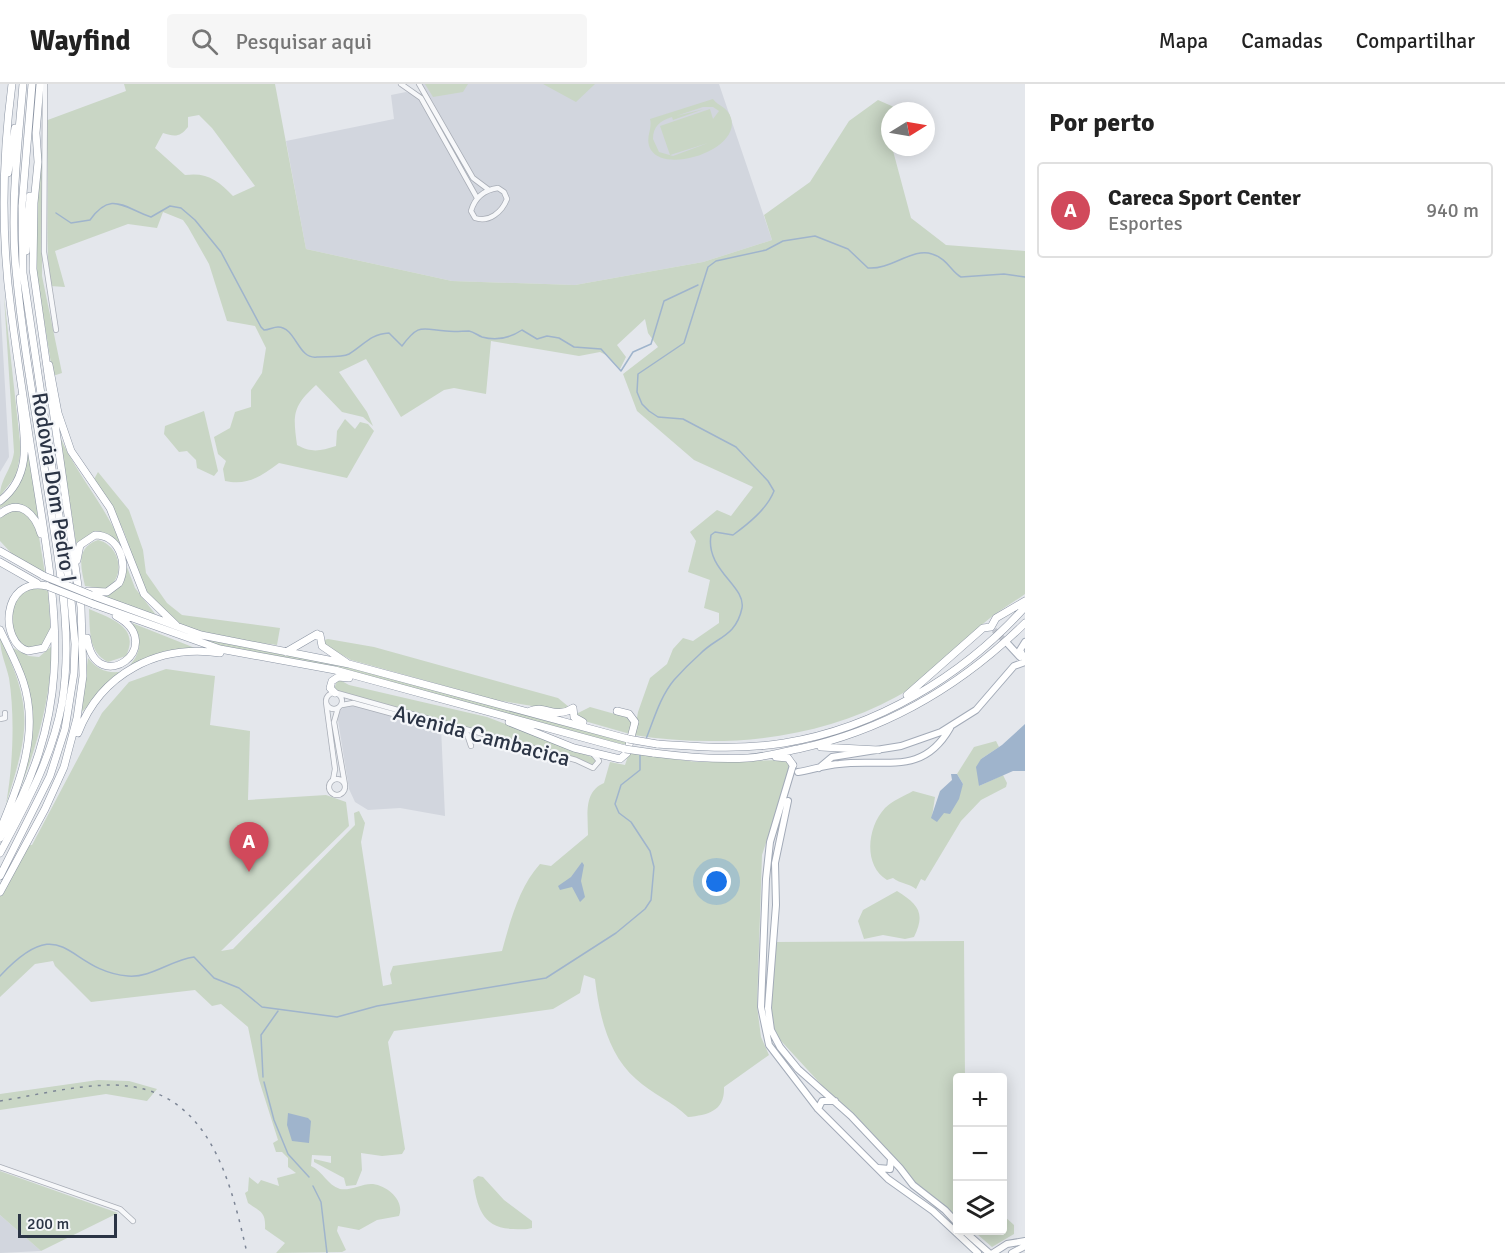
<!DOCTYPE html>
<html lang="pt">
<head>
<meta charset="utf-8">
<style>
  :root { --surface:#fff; --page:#f6f6f6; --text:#222; --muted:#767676; --line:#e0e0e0; --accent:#d1495b }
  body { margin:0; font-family:Signika,sans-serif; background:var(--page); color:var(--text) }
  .controls { position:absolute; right:18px; bottom:18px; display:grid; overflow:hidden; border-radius:6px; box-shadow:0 3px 15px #0003 }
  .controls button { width:54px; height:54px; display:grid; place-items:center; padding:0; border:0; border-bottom:2px solid var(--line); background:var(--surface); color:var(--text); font:30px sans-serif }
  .compass { position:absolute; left:881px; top:18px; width:54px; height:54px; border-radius:50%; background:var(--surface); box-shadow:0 3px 15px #0003; rotate:79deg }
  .scale { position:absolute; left:18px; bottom:15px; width:99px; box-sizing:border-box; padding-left:6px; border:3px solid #2b3445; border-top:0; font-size:16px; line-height:21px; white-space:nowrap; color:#2b3445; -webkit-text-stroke:4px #f4f6f9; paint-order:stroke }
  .you { position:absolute; left:717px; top:798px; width:21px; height:21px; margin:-15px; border:4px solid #fff; border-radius:50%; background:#1a73e8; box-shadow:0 0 0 9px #1a73e833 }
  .badge { display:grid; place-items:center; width:39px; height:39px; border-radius:50%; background:var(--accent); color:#fff; font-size:20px; font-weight:700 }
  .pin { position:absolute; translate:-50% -50px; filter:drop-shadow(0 2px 3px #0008) }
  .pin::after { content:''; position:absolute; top:32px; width:21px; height:18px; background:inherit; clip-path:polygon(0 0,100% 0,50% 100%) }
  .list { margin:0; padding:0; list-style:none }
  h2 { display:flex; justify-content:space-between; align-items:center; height:78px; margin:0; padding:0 24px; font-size:26px }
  h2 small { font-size:20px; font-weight:400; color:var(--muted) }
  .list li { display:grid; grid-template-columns:39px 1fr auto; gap:18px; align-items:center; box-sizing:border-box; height:96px; margin:0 12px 12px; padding:0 12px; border:2px solid var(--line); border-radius:6px }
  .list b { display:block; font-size:22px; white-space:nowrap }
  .list p { margin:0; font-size:20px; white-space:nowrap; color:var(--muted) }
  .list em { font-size:20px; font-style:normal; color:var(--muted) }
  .icon { flex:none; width:33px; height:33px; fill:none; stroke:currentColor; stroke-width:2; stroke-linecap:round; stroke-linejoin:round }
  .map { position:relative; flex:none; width:1025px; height:1169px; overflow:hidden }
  header { display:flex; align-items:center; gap:36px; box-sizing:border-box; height:84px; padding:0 30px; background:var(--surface); border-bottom:2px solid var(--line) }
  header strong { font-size:28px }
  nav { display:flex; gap:33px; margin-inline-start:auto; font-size:21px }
  .search { width:420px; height:54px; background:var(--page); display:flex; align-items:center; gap:15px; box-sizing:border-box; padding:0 21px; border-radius:6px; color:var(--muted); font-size:22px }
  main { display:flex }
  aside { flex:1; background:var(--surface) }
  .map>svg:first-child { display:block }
</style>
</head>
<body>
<header>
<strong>Wayfind</strong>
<div class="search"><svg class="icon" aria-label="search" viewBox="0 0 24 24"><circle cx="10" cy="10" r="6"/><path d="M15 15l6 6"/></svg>Pesquisar aqui</div>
<nav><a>Mapa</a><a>Camadas</a><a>Compartilhar</a></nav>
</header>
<main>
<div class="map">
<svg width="1025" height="1169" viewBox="0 0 1025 1169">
  <rect width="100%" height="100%" fill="#e4e7ec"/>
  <!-- built -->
  <path fill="#d2d6de" d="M421 0H719L772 156 703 178 575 201 452 197 306 165 286 57 394 35 391 11 406 8 417 12 424 6Z
    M0 215 9 373 0 388Z
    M353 620 441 643 445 732 400 724 368 726 355 718 349 705 337 630 345 622Z
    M0 1131 41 1167 0 1169Z"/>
  <!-- green -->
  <path fill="#c9d6c5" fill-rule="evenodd" d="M124 0H275L306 165 452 197 575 201 703 178 772 156 764 131 810 98 849 37 878 16 903 27H890V63H892L911 134 946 161 1025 167V510C1011 520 997 528 984 539 956 563 930 595 896 613 817 656 722 665 634 651L638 628 650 594 667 580 673 565 683 554 693 557 719 539V529L704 524 710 496 688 488 696 457 690 448 717 426 731 432 753 403 694 376 637 327 623 290 658 263 648 249 645 235 617 261 626 273 620 285 608 272 600 268 579 272 491 257 486 310 454 304 444 306 401 333 366 275 339 288 367 328 373 342 363 333 342 328 316 301C292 323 293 331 297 361 312 369 320 367 336 362L337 347 345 335 355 345 360 338 368 340 374 347 347 394 279 379C261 392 248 402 225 397L223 385 226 377 218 370 214 353 230 344 235 328 251 323V306L262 289 266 264 255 242 227 237 209 180 188 143 183 136 163 128 157 144 128 140 55 167 65 203 50 202C44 146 51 92 45 37L126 7ZM199 31 212 44 255 102 233 112C218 96 207 88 185 91L155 64 163 49C175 53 180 53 188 43V33Z
    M425 0H468L463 8 433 13Z
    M543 0H595L576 18Z
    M713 15C718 22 728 23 731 34 741 66 666 90 651 66 644 54 653 46 650 35ZM703 23H713L719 27 713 35 710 25 660 42 670 71 708 59 673 72 659 68 653 55C653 42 660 37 672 33L673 36 704 25 676 32Z
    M43 53 42 192 62 289 53 292 36 186 37 122Z
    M4 212 21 367 16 392 0 412C0 395 12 385 14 368Z
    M204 327 218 387 214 392 197 384 196 376 187 367 179 368 164 350 165 342Z
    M60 353C77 391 105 421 121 460L108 450 96 448 76 459Z
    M28 362 41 438C30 422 18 415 0 424V420C20 405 26 387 28 362Z
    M98 388 129 426 143 466 146 489 167 519 182 531 280 544 277 561C250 557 201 555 178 540 139 516 139 486 124 448 116 429 105 413 93 397Z
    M17 425 25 428 38 447 45 489 14 472 0 457V433L5 428Z
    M98 456C120 461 127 493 106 505L85 502C81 483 75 464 98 456Z
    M127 483 135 504 156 531 103 512C119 506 124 500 127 483Z
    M38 503 48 507 51 550 40 564 20 563C3 536 0 504 38 503Z
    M90 512 192 552 339 581 628 658 627 661 600 655 363 591 221 564 89 516Z
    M89 525C112 535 140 543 126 572L108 578C88 568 90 546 89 525Z
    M132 539 195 564 165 567 130 581C143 567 140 554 132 539Z
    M0 554C34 624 29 647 6 720 13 682 15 632 9 594 6 580 0 569 0 554Z
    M328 555 374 563 558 614 569 623 563 627 496 616 351 576 325 561 324 556Z
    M53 561C50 615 38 662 17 712L32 638 13 564 29 572 39 573Z
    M88 574C97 585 105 589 119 588L81 629Z
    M166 585 215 592 210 641 250 647 248 716 326 711 346 718 349 742 221 867 233 865 355 741 354 729 359 727 365 739 361 758 383 902 392 900 390 890 393 882 502 867C510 838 519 803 540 780L551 782 588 751C588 731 583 708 604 699L610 678 625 681 629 669 697 678 785 676 791 683 762 771 757 922 761 953 769 971 724 1003C725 1027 708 1031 688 1033 672 1017 652 1010 636 995 608 971 599 930 595 895L584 891 580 909 553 925 394 947 388 958 405 1065 402 1070 382 1072 361 1069 362 1086 356 1101 346 1102 344 1094 314 1078V1075L331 1079V1072L312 1071 311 1082C323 1087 327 1101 340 1105 351 1107 363 1099 373 1100 388 1102 405 1117 399 1132L377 1136 359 1146 338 1142 337 1147 346 1166 342 1168 276 1169 285 1159 265 1145C266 1128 261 1128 248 1119L245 1109 248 1107 249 1093 258 1100 261 1096 279 1102 277 1094 296 1089 288 1083V1074L282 1068H276L273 1059 278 1056 259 996 248 943 221 920 212 922 195 906 91 918 55 882 53 877 35 880 0 913V807L26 761H32L102 629 129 598Z
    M338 595 349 601 487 633 597 675 595 682 580 675 333 607Z
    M590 623 629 634 632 640 630 650 581 636 576 630Z
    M996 657 999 663 981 675 979 702 1003 691 1007 699 1006 703 981 716 961 737 925 797 921 795 916 805C908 799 901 800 893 794L887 796C863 782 867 743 885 724 892 717 904 712 913 707L935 713 932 733 958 711 963 700 957 690 974 663Z
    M897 807C918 820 926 829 914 853L905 855 883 851 864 855 858 837 863 826Z
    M964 857 965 993 958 994 957 1138 909 1096 771 946 772 858Z
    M98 996 129 997 157 1005 147 1017 106 1010 0 1026V1010Z
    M0 1087 118 1129 41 1167 0 1131Z
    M478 1092 483 1093 504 1116 532 1137V1144C526 1146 520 1145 513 1145 482 1144 477 1123 473 1096Z
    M1003 1131 1014 1141V1150L992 1163 977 1150 980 1147 1002 1146Z"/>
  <!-- water -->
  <path fill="#9fb4cc" d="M1025 640V687H1013L979 702 976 683 981 675 1002 661Z
    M951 690H957L963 700 959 715 950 730 944 729 937 738 931 734 940 707 952 696Z
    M582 778 584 781 581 797 585 813 580 818 572 803 560 806 558 802 571 793Z
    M288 1029 308 1034 311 1037 309 1059 292 1057 287 1041Z"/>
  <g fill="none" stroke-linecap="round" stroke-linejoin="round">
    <!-- stream -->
    <path stroke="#9fb4cc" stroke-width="1.5" d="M56 129 71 139 90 136C111 106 124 124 151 133L170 122 181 124 195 136 221 168 261 243 264 246C269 246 273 243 278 243 296 243 298 276 317 273 325 272 341 274 349 270 364 261 370 250 389 249L402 262C419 239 421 245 446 247 454 248 462 247 469 247 474 248 477 251 482 253 496 257 510 254 522 246L537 255 547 252 559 254 574 263 601 265 621 287 633 268 651 260 664 217 698 201
      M646 655C654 635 660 613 674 596 682 587 691 578 700 570 716 553 736 553 742 524 746 502 705 486 711 451L715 448 733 451C748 440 767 425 774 407L768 397 736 363 683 335 658 333 649 327 642 320 637 308 638 290 684 259 708 183 716 177 766 166 783 157 815 152 848 165 868 184C891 186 913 163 932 170 947 174 952 189 961 193L1004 190 1025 193
      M0 892C65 823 66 887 128 892 151 894 171 876 194 873L214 894 239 904 262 923 337 933 377 922 546 894 616 849 645 825 651 816 654 783 650 767 631 738 619 729 615 720 621 701 640 686V670
      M263 993 261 951 278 927
      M264 998 274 1036 288 1070 309 1093
      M313 1102 321 1118 327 1169"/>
    <!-- major-tunnel -->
    <path stroke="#bfc3cb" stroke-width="6" stroke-dasharray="6 3" stroke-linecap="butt" d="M994 546 1008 560"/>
    <!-- minor casing -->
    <g stroke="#a9aeb7" stroke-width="6">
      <path id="minor" d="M45 0 44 168 56 246
        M401 0 421 14 477 114
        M419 0 473 94 489 106
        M498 104 504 108 507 115C502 128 489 139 475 134L471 127C475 113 484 106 498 104Z
        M337 609 576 676 593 684 599 677 594 671
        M326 617a8 8 0 1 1 16 0a8 8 0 1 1-16 0Z
        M326 618 335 685 333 696
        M342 621 353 619 467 650 471 662
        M338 624 334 638 345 701
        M0 635 5 634V629
        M329 703a8 8 0 1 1 16 0a8 8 0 1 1-16 0Z
        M0 1083 120 1125 133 1137"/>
    </g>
    <!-- major casing -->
    <g stroke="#a3abb8" stroke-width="8">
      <path id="major" d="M1025 558 1020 566 1025 576
        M1008 560 1020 573
        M793 681 770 758 766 795 761 923 769 961 818 1025 888 1095 933 1127 978 1169
        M819 684 832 673 901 662 941 648 976 626 1014 582 1025 578
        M798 688C811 686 825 681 839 680 884 674 922 693 950 644
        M788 717 775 779 776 821 768 924 771 946 780 963 798 985 851 1032 900 1084 913 1101 945 1126 958 1140
        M818 1025 822 1017H835
        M878 1084 890 1085 891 1075
        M963 1146 989 1169
        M993 1169 1007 1160 1025 1157
        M1012 1169 1025 1162"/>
    </g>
    <!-- highway casing -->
    <g stroke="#8b94a3" stroke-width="8">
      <path id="highway" d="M8 89 15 44
        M26 167 30 112
        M49 281 58 329 71 367 110 424 144 510 176 541
        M0 417C34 391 24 351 20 314
        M0 430C20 414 35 430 41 450
        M0 467 44 492
        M77 476 80 461 95 451C119 451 129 480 119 499L107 508 88 507
        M0 478 37 499
        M47 502C0 492 0 560 28 567L44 564 54 545
        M91 511 201 551 349 580 628 655
        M93 520 220 565 335 586 625 665
        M0 546C8 563 17 579 23 597 40 648 20 699 0 746
        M320 551 322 562 347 579
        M87 554C96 616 170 561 116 532
        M286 568 317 550
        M335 609 330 604 332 597 338 593 349 594
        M907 611 983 544 991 543 996 534 1025 517
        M530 627C545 620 555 636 573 624L574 633 583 638
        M509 638 574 664 620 675 627 669 635 638 629 630 617 627
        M78 649C101 589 158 560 220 569
        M657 660C699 663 741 666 784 659 876 644 963 592 1025 523
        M821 663 878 666
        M653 669C685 673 716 676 748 674 765 673 781 668 798 665 886 646 961 602 1025 539
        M776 673 788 674 793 681
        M0 754C71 633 60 547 39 415 29 353 19 289 11 226 1 151 2 76 12 0
        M0 769C26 720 52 674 62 619 73 552 60 486 50 420 38 342 23 264 16 186 10 124 18 62 23 0
        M0 792 50 692 65 645 74 589 75 560 70 505 23 189 22 122 32 0
        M0 808 45 725 64 683 77 634 83 592 81 523 33 185 34 119 38 78 36 49 40 0"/>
    </g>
    <!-- minor -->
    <use href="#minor" stroke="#f7f8fa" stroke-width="4.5"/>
    <!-- major -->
    <use href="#major" stroke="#fff" stroke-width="6"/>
    <!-- highway -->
    <use href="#highway" stroke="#fff" stroke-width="7"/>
    <!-- rail -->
    <path stroke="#7d8696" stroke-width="1.5" stroke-dasharray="3 6" stroke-linecap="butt" d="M0 1017C37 1011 76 1001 114 1001 209 1003 230 1095 247 1169"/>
    <!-- highway-bridge casing -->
    <g stroke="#8b94a3" stroke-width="8" stroke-linecap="butt">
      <path id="highway-bridge" d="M44 492 91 511
        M47 502 93 520
        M628 655 657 660
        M625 665 653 669"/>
    </g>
    <!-- highway-bridge -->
    <use href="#highway-bridge" stroke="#fff" stroke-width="7"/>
  </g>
  <g text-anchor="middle" stroke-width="4.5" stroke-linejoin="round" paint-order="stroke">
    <!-- street labels -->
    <g font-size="22" fill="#2b3445" stroke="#f4f6f9">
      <text transform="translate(55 403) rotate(81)" y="8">Rodovia Dom Pedro I</text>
      <text transform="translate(482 651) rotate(15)" y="8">Avenida Cambacica</text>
    </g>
  </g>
</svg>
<div class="controls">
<button>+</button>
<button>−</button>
<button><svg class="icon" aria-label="layers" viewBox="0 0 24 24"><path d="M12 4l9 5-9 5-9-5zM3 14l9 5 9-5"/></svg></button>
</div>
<svg class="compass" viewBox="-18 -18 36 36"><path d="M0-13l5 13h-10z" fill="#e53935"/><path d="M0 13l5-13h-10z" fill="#767676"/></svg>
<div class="scale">200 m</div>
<div class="you"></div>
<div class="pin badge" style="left:249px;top:788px">A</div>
</div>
<aside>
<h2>Por perto<small></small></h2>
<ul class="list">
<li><span class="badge">A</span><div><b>Careca Sport Center</b><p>Esportes</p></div><em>940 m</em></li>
</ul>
</aside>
</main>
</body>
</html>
